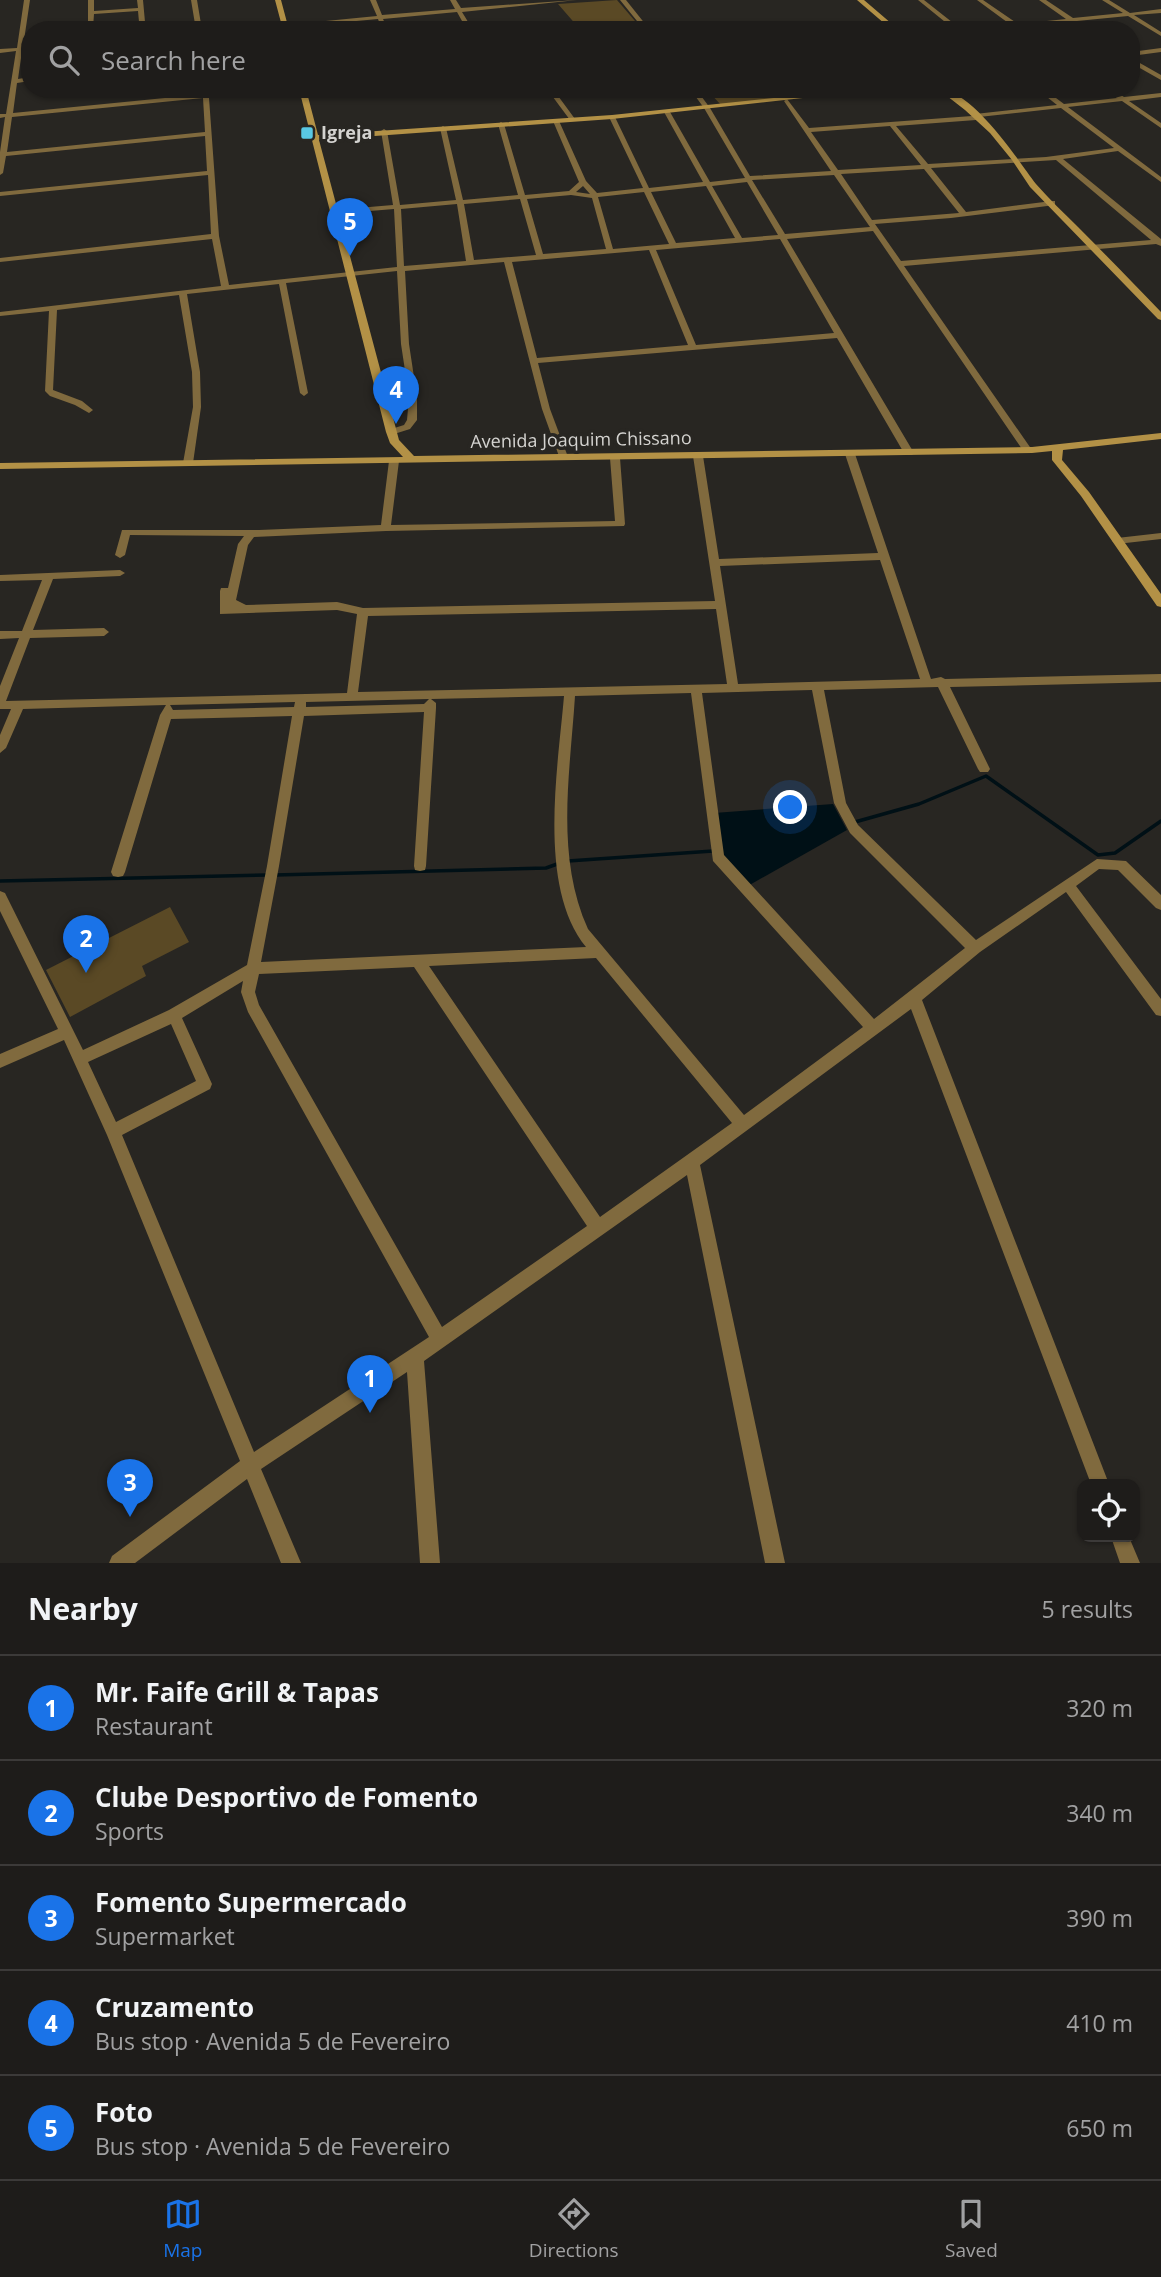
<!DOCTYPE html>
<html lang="en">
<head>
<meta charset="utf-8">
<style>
  :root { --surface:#1e1c1a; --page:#262523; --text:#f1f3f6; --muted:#a1a1a2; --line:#3c3a39; --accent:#1a73e8 }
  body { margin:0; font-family:"Open Sans",sans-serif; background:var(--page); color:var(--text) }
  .controls { position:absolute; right:21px; bottom:21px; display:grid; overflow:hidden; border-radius:14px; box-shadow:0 2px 5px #0004 }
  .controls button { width:63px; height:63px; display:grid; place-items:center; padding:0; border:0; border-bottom:2px solid var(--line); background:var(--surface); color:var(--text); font:35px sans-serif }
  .you { position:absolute; left:791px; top:808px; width:24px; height:24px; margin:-18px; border:5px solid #fff; border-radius:50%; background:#1a73e8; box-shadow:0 0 0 10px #1a73e833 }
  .badge { display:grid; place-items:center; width:46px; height:46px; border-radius:50%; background:var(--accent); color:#fff; font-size:23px; font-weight:700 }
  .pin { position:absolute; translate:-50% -58px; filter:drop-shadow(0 2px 4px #0008) }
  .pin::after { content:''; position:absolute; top:37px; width:24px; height:21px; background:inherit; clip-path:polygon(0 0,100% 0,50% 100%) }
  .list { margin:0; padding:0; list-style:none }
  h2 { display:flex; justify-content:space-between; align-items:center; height:91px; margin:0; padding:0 28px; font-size:30px }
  h2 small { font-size:23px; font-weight:400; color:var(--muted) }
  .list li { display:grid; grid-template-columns:46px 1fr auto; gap:21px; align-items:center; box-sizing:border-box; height:105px; padding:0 28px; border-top:2px solid var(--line) }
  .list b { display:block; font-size:26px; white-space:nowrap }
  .list p { margin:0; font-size:23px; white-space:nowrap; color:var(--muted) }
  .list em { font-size:23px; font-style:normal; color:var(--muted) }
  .icon { flex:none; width:38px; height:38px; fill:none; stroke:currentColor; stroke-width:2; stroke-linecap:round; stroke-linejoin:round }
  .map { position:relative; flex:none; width:1161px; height:1563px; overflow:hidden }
  .search { position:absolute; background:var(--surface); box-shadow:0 2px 5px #0004; left:21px; right:21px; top:21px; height:77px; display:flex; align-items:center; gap:18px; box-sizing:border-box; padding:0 24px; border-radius:28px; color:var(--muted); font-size:26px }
  .sheet { height:616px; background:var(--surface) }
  nav { display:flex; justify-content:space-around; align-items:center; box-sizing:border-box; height:98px; border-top:2px solid var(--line); background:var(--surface); font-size:19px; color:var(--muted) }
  nav a { display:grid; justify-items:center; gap:4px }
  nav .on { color:var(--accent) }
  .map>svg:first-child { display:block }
</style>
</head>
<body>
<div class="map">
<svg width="1161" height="1563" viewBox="0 0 1161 1563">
  <rect width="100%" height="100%" fill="#282622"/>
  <!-- green -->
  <path fill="#5a4925" d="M617 0 635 21 578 27 558 4Z
    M706 89H822L827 95 722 106Z
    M170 907 189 942 142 966 146 976 70 1017 46 970Z"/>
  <!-- water -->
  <path fill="#001016" d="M833 804 847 830 746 887 721 857 714 813Z"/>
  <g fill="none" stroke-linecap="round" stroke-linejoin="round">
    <!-- stream -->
    <path stroke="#001016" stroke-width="3.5" d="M855 822 919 804 986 776 1098 855 1115 853 1161 821
      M568 861 713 851
      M275 875 546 868 560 863
      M0 881 267 875"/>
    <!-- street -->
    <path fill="#806a3e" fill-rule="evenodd" d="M24 0H30L23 47 30 46V50L22 51 18 79 30 77V81L17 83 13 113 256 89H281L209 98 219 236 229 285 397 267 394 209 334 214 330 212 334 210 393 205 381 131 384 129 387 131 400 205 456 200 440 128 443 126 446 128 463 200 518 195 498 124 501 122 504 124 525 195 569 191 579 182 553 121 556 119 559 121 586 181 597 193 643 188 609 117 612 115 615 117 649 188 703 182 664 112 667 110 670 112 710 182 745 178 704 108 690 89H696L710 108 750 176 831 171 784 101 787 99 809 128 972 116 975 114 1057 105 1037 89H1044L1064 104 1117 98 1105 89H1112L1124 97 1161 93V97L1129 101 1161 123V128L1122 101 1068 107 1161 177V182L1118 151 1063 159 1161 239V246L1156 244 904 266 1032 450 1027 453 1024 452 873 231 787 239 914 453 912 455H906L904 453 837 338 538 363 550 409 568 457 566 459H560L542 409 504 262 405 271 409 344 417 397V420L410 429 391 435 388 434V430L404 425 407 420 409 397 401 344 397 271 286 283 308 393 304 396 300 393 279 284 187 294 200 372 201 407 193 463 188 466 183 463 193 407 192 372 179 295 57 310 53 390 82 401 93 410 89 413 75 405 50 396 45 391 49 311 0 316V312L221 286 212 239 0 262V258L211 234 208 175 0 196V192L207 171 205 136 6 156 3 173 0 175V152L5 117 0 118V114H6L16 51 0 53V49L17 48ZM203 98 205 132 7 152 12 117ZM1061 108 1114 148 1046 157 928 164 896 126 976 120 979 117ZM890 126 921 165 838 170 811 132ZM1056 160 1151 240 901 261 875 224 951 218 1055 205V201H1052L966 212 931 168ZM924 169 959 213 872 220 841 174ZM834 175 870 227 785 234 752 180ZM747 182 778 235 742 238 712 186ZM583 186 590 194 576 192ZM706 186 735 238 676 243 651 192ZM644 192 669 244 613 249 598 197ZM571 195 592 198 606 249 543 254 527 199ZM520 199 536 255 474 260 464 204ZM457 204 466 261 404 266 401 209ZM780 239 834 333 696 345 656 250ZM649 250 688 345 537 358 512 262Z
      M88 0H94V11L138 8 137 0H143L145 22 142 24 139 22 138 11 94 14 93 28 66 30 88 26Z
      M191 0H197L202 30H196Z
      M370 0H376L382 15 455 9 450 0H456L461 8 577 0 462 12 473 30H467L457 12 383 19 388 30H382L378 19 259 30H234L377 16Z
      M620 0H626L650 30H644L639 24 586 30H565L637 21Z
      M918 0H924L962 30H955Z
      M977 0H983L1018 24 1066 19 1039 0H1046L1073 18 1123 13 1102 0H1109L1130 13 1161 9V13L1134 15 1161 32V36L1128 16 1077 21 1089 30H1082L1070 22 994 30H972L1011 25Z
      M1161 48V52L1131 56V52Z
      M1131 58 1161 75V80L1131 63Z
      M405 89H438L435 91Z
      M547 89H553L575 119 574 120H570Z
      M850 451 855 454 931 679 941 677 945 679 1161 674V682L950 687 990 769 988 772H980L978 769 938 687 824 690 846 803 858 825 976 940 1097 859 1126 861 1161 895V910L1156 908 1118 870 1099 869 1076 886 1161 999V1016L1156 1015 1066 892 980 952 922 1000 1109 1484H1091L911 1009 700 1165 785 1563H765L687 1175 424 1361 440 1563H420L407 1372 261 1469 301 1563H281L247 1479 135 1563H109L112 1556 240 1461 107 1135 64 1040 0 1068V1054L58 1029 0 911V891L5 893 83 1050 169 1010 247 965 267 866 292 716 171 719 125 872 123 876 118 877 113 876 111 872 160 715 166 705 23 709 6 748 0 753V735L11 709H0V686L19 638 0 639V631H22L42 580 0 581V575L120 570 125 573 120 576 53 579 33 630 104 628 109 632 104 636 30 638 6 701 347 693 357 614 337 610 220 614V591L221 588H228L238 544 244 536 130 535 125 555 120 558 115 555 122 530H259L381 525 389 461 394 458 399 461 391 525 615 521 610 458 615 455 620 458 625 524 624 526 386 531 254 537 248 545 236 600 246 605 337 602 363 608 715 601 693 456 695 454 698 453 703 456 719 559 878 553 845 454ZM880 560 920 679 738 684 720 566ZM716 609 727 684 358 692 368 616ZM812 690 834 803 850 833 965 948 874 1019 724 855 702 693ZM691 693 713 861 863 1027 744 1115 588 929C555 856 570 774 575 696ZM564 696C558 768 537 887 586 947L261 962 279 866 304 716 424 712 414 866 415 870 420 871 425 870 426 866 436 708V703L431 699ZM429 699 424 704 306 707V702ZM295 702 294 707 173 710 170 705ZM596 958 732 1123 600 1217 429 966ZM414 967 587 1226 442 1327 259 1005 255 992 259 974ZM243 981 241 992 248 1012 429 1337 254 1452 122 1135 210 1089 212 1084 182 1018ZM171 1024 196 1081 116 1122 88 1062Z
      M1161 533V539L1117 544 1112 541 1117 538Z
      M1111 1537H1129L1140 1563H1120Z"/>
    <!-- secondary -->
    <path fill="#b39146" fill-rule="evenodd" d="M275 0H281L289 30H283Z
      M857 0H864L899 30H892Z
      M299 89H306L318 135 612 115 858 89H884L612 119 319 140 399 440 414 456 1032 447 1161 433V439L1063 450 1062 460 1089 492 1161 594V607L1157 606 1081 496 1052 460V451L1032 453 0 469V463L403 457 390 443 386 432Z
      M938 89C972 89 1017 159 1036 184 1049 199 1064 213 1078 227 1106 255 1133 283 1161 312V320L1158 319 1030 187 1012 160 990 133 965 110Z"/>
  </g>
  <!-- markers -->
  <rect fill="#59c8e4" stroke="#282622" stroke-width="2.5" x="300" y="126" width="14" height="14" rx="3.5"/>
  <g text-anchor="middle" stroke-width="7" stroke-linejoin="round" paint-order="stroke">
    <!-- far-poi labels -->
    <g font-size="18" font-weight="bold" fill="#d4d3d0" stroke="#282622" text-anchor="start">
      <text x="321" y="139">Igreja</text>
    </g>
    <!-- far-street labels -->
    <g font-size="18" fill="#d4d3d0" stroke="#282622">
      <text transform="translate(581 440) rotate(-1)" y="6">Avenida Joaquim Chissano</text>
    </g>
  </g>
</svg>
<div class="controls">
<button><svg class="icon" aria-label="locate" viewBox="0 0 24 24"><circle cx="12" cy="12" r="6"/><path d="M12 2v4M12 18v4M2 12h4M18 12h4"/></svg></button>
</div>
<div class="you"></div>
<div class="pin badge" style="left:370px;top:1413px">1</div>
<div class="pin badge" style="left:86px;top:973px">2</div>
<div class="pin badge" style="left:130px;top:1517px">3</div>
<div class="pin badge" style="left:396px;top:424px">4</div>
<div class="pin badge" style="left:350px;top:256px">5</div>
<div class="search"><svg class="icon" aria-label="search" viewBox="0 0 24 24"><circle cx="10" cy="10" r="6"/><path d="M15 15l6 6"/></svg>Search here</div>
</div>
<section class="sheet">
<h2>Nearby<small>5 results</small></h2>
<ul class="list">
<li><span class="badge">1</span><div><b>Mr. Faife Grill &amp; Tapas</b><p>Restaurant</p></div><em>320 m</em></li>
<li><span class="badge">2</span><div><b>Clube Desportivo de Fomento</b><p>Sports</p></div><em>340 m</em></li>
<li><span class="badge">3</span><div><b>Fomento Supermercado</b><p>Supermarket</p></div><em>390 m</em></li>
<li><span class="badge">4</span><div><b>Cruzamento</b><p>Bus stop · Avenida 5 de Fevereiro</p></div><em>410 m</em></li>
<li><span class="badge">5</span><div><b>Foto</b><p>Bus stop · Avenida 5 de Fevereiro</p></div><em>650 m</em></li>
</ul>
</section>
<nav>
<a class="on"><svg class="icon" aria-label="map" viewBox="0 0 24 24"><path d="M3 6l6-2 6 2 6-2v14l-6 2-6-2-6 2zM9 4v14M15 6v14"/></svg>Map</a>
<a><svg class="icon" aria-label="directions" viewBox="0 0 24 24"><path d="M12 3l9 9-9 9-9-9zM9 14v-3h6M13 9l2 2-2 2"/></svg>Directions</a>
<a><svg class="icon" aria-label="saved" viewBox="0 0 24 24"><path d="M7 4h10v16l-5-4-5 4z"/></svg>Saved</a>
</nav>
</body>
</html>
